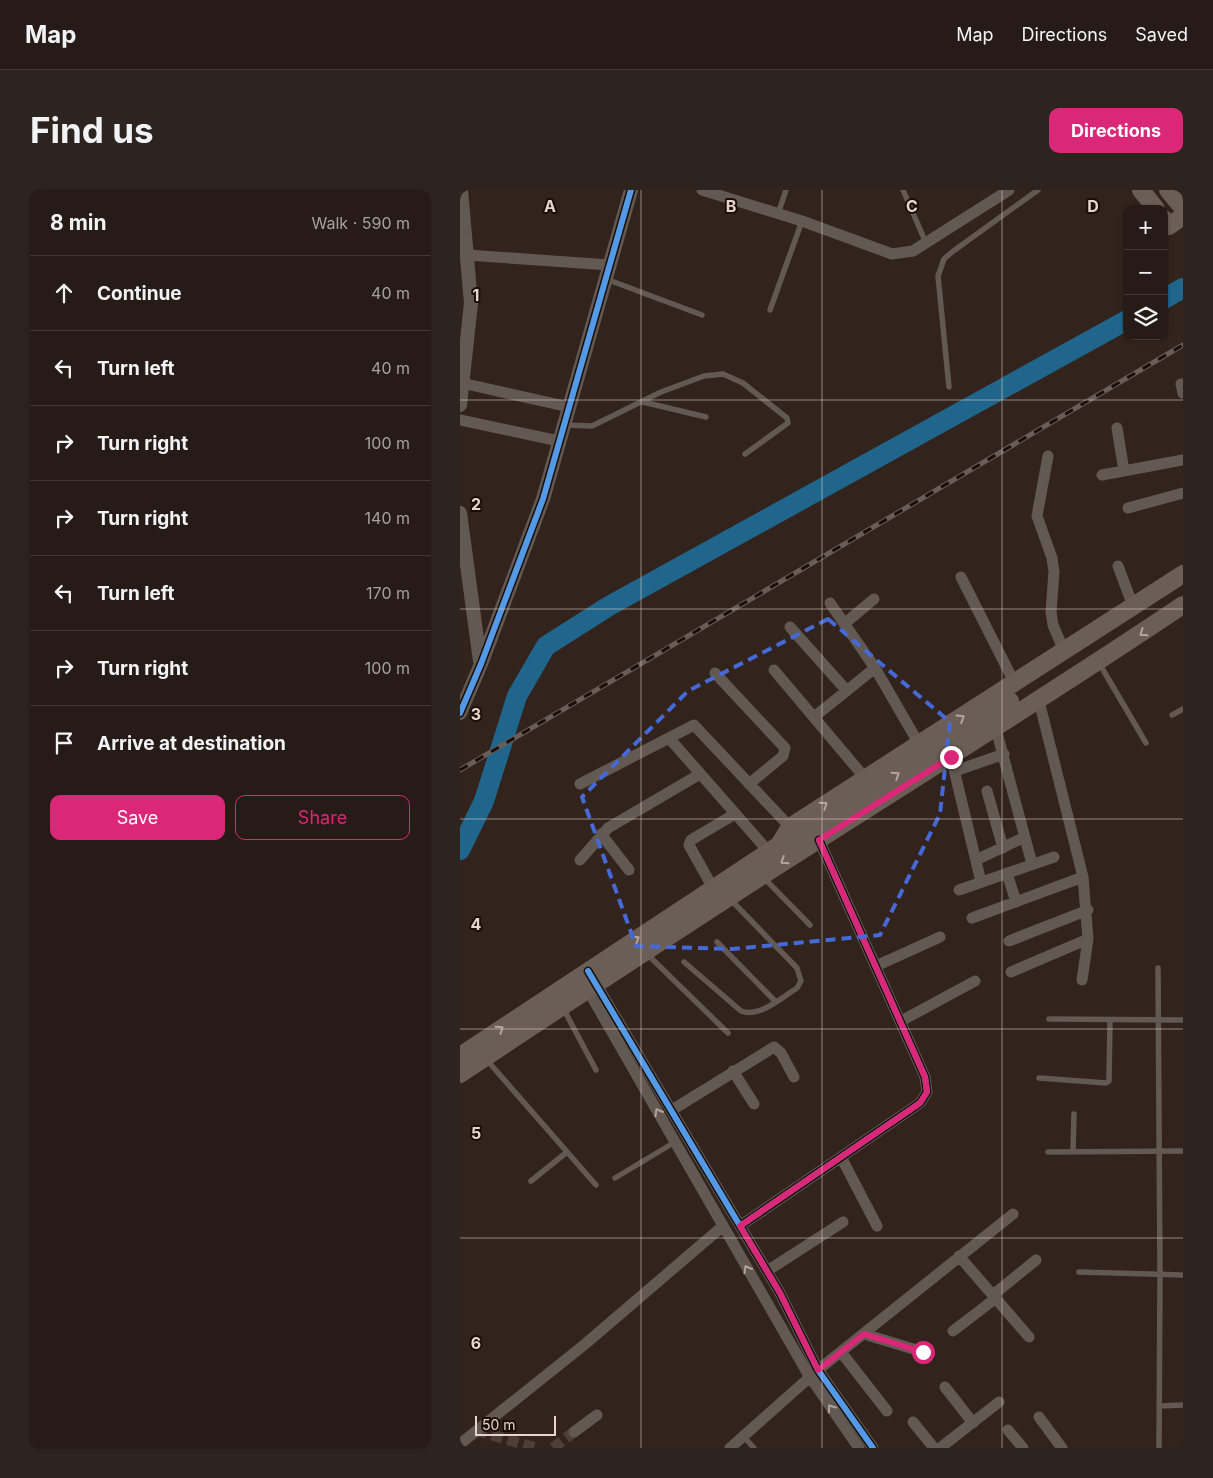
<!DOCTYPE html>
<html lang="en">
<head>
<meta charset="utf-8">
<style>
  :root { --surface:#261b16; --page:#2e241f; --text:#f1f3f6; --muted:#a4a1a1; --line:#423935; --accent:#db2777 }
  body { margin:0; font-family:Inter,sans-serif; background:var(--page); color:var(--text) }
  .controls { position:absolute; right:15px; top:15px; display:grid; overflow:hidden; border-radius:10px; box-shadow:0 1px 4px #0004 }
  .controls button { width:45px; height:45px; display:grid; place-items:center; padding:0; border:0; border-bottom:1px solid var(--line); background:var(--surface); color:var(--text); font:25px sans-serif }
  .scale { position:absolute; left:15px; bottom:12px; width:81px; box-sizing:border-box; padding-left:5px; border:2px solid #e7d5cd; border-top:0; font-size:14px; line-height:18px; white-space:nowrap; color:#e7d5cd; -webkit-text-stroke:4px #1a0e09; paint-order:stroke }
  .stop { position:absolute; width:15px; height:15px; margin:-11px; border:4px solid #db2777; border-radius:50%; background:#fff }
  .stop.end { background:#db2777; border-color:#fff; box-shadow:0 1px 5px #0008 }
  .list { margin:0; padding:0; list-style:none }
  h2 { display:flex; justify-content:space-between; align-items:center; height:65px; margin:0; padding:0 20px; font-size:21px }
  h2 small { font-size:16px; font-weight:400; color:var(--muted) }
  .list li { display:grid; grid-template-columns:32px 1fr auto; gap:15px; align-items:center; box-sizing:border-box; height:75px; padding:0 20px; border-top:1px solid var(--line) }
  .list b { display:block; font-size:19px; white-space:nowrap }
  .list em { font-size:16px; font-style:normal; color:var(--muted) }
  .actions { display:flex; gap:10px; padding:15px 20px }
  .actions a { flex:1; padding:11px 0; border:1px solid var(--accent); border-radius:10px; text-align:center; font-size:18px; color:var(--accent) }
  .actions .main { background:var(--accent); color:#fff }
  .icon { flex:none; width:28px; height:28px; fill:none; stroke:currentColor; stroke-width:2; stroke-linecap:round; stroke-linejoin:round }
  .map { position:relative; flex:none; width:723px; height:1258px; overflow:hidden; border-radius:10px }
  header { display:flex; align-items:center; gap:30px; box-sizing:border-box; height:70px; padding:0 25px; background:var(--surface); border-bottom:1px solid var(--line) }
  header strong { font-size:24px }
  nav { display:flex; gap:28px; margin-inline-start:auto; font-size:18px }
  .intro { display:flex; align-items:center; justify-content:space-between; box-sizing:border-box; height:120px; padding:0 30px }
  h1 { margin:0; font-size:35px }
  .button { padding:12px 22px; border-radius:10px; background:var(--accent); color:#fff; font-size:18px; font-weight:700 }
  main { display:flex; gap:30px; padding:0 30px }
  aside { flex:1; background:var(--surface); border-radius:10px; box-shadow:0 1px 4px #0004 }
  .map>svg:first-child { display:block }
</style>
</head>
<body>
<header>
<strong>Map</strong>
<nav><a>Map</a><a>Directions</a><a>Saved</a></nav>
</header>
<div class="intro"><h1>Find us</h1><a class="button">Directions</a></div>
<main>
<aside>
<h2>8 min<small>Walk · 590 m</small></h2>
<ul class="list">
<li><svg class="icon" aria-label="ahead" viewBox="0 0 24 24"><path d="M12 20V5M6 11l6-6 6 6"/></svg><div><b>Continue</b></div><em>40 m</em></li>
<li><svg class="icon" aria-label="left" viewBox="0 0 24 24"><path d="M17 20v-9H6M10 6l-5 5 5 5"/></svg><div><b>Turn left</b></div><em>40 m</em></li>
<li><svg class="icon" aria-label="right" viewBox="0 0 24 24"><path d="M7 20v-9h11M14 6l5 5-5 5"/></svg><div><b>Turn right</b></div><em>100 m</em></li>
<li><svg class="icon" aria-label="right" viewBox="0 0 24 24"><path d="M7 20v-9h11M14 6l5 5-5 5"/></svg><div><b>Turn right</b></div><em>140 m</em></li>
<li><svg class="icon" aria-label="left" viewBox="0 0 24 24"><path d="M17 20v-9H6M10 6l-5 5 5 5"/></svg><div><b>Turn left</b></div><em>170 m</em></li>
<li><svg class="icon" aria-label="right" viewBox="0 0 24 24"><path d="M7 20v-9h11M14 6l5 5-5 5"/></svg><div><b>Turn right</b></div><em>100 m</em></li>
<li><svg class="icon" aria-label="arrive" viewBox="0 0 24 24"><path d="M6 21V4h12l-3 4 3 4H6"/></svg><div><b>Arrive at destination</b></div></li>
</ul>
<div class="actions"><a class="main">Save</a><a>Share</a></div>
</aside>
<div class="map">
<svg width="723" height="1258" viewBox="0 0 723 1258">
  <rect width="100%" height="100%" fill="#32241d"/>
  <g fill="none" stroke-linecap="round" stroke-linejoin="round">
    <!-- river -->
    <path stroke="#20668c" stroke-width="20" d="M704 109 723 98
      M0 660 24 611 57 506 86 456 149 416 667 130"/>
    <!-- minor-tunnel -->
    <path stroke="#4d3f37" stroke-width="11" stroke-dasharray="11 5.5" stroke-linecap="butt" d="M16 1240 76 1258
      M93 1258 114 1242"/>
    <!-- service -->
    <path stroke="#635953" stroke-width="5.5" d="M443 0 466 53
      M318 24 326 0
      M146 89 242 125
      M310 120 342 31
      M489 197 478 86 484 69 492 62 578 0
      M183 212 246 227
      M104 235 132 236 201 202 244 186 263 184 283 193 327 228 328 233 285 264
      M639 473 686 553
      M712 525 723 519
      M304 688 350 735
      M257 752 315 811
      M187 764 268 843
      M224 772 281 821C299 828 321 808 337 798L341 791 337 778 270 709
      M698 778 700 1084 699 1258
      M103 818 136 880
      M589 829 723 830
      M26 869 136 995
      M579 888 646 893 649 891 650 830
      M588 962 723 961
      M613 962 614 924
      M155 988 215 952
      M71 991 107 962
      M619 1082 723 1085
      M699 1216 723 1215
      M283 1246 294 1258"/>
    <!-- minor -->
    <path stroke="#635953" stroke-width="11" d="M242 0 342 31 432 64 453 61 549 0
      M7 65 150 75
      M2 193 109 217
      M721 194 723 203
      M0 230 99 251
      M657 238 664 281
      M588 266 577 326 592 368 594 382 591 422 593 435 604 461
      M642 285 723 270
      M668 318 723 303
      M658 376 673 416
      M501 387 555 494
      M370 413 415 478 459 554
      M384 434 414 409
      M330 437 387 501
      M314 480 405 588
      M255 483 325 558 323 566 289 594
      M579 511 623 687 628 749 622 790
      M354 527 415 478
      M536 539 572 674
      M209 548 309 662
      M491 567 521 692
      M495 581 544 564
      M120 594 234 535 330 637
      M527 601 543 658
      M141 644 169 680
      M120 670 148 638 240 584
      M516 670 565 647
      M547 683 556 712
      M253 698 229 655 231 650 275 624
      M499 700 594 667
      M512 728 623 687
      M549 751 628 720
      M416 776 480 747
      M551 782 628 749
      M133 789 320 1103 358 1180 413 1258
      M125 795 348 1184 399 1258
      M441 831 515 791
      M273 881 294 914
      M212 920 314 857 321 863 334 887
      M381 967 417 1036
      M280 1036 460 913 467 902 465 887 359 650
      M499 1066 569 1147
      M307 1081 383 1032
      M533 1105 576 1070
      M493 1141 536 1108
      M404 1144 463 1162
      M381 1162 427 1221
      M358 1180 553 1024
      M485 1197 513 1233
      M579 1227 602 1258
      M453 1232 474 1258
      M548 1240 563 1258
      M114 1242 137 1225
      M0 1254 124 1155 263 1036
      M270 1258 350 1187
      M480 1258 539 1212"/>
    <!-- tertiary -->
    <path stroke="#635953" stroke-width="14" d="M0 215 11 113 1 0
      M0 323 20 471
      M0 523 21 474 83 309 171 0"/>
    <!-- primary -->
    <path stroke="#6b5e56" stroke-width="18" d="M681 0 696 19
      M708 0 723 18
      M704 29 709 36 723 26
      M326 652 388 619 550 511
      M0 866 319 655 330 637 723 384
      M0 884C107 813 214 742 322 673 456 587 591 504 723 415"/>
    <!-- rail casing -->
    <g stroke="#685d58" stroke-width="5">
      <path id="rail" d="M0 580 723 155"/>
    </g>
    <!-- rail -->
    <use href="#rail" stroke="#1a0e09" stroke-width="3" stroke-dasharray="9" stroke-linecap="butt"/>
    <!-- cycleway casing -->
    <g stroke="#1a0e09" stroke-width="9">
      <path id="cycleway" d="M0 523 21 474 83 309 171 0
        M128 781 320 1103 358 1180 413 1258
        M280 1036 460 913 467 902 465 887 359 650"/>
    </g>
    <!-- cycleway -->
    <use href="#cycleway" stroke="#5399e6" stroke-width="6"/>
  </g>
  <!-- one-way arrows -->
  <defs><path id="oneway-chevron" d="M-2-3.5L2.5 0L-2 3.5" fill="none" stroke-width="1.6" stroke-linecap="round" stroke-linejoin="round" transform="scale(1.25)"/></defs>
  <g stroke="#b5a59d">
    <use href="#oneway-chevron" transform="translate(683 443) rotate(146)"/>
    <use href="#oneway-chevron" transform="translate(501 528) rotate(-32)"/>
    <use href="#oneway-chevron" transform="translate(436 585) rotate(-33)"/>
    <use href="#oneway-chevron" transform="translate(364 615) rotate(-33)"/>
    <use href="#oneway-chevron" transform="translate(324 671) rotate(147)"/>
    <use href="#oneway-chevron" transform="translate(176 749) rotate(-33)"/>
    <use href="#oneway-chevron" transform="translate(40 839) rotate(-34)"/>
  </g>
  <g stroke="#b2a39c">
    <use href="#oneway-chevron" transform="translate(198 922) rotate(-120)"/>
    <use href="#oneway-chevron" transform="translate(287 1079) rotate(-120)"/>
    <use href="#oneway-chevron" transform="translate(371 1218) rotate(-125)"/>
  </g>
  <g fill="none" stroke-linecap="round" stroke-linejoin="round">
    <!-- route -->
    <path stroke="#db2777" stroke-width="6" d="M463 1162 404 1144 358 1180 320 1103 280 1036 460 913 467 902 465 887 359 650 491 567"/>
  </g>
  <!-- marked area -->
  <path fill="none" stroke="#4569d6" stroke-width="4" stroke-dasharray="10 6" stroke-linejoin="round" d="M368 429 490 532 480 624 420 745 272 759 176 756 122 607 228 501Z"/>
  <!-- grid -->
  <path fill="none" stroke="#e7d5cd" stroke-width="1" stroke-opacity="0.55" d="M181 0V1258M362 0V1258M542 0V1258M0 210H723M0 419H723M0 629H723M0 839H723M0 1048H723"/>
  <g font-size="16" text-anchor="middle" font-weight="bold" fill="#e7d5cd" stroke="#1a0e09" stroke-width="4" stroke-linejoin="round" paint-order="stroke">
    <text x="90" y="22">A</text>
    <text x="271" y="22">B</text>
    <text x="452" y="22">C</text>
    <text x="633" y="22">D</text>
    <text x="16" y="111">1</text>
    <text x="16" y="320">2</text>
    <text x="16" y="530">3</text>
    <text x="16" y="740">4</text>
    <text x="16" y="949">5</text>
    <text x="16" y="1159">6</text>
  </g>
</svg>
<div class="controls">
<button>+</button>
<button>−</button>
<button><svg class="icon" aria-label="layers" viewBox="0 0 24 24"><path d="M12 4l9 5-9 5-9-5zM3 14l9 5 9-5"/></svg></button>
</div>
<div class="scale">50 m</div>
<div class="stop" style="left:463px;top:1162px"></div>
<div class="stop end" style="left:491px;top:567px"></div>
</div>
</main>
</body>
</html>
